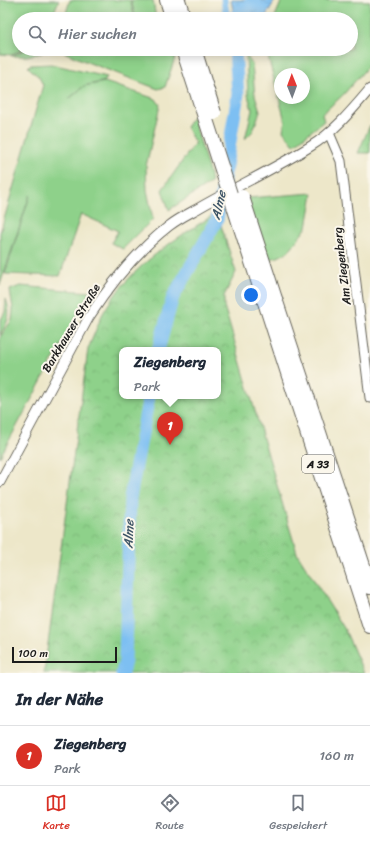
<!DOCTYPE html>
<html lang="de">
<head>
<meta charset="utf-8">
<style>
  :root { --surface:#fff; --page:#f2f2f3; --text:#1f2937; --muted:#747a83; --line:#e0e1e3; --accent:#d93025 }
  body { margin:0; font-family:Sriracha,sans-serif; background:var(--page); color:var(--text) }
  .compass { position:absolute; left:274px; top:68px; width:36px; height:36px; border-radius:50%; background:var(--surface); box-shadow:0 2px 10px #0003; rotate:359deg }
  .scale { position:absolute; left:12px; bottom:10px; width:105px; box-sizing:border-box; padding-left:4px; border:2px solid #1c1c1c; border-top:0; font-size:11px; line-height:14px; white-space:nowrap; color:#1c1c1c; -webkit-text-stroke:3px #fbf7ec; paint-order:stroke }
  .you { position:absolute; left:251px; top:295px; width:14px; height:14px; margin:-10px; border:3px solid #fff; border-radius:50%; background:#1a73e8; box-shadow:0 0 0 6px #1a73e833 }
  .badge { display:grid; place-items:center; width:26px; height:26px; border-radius:50%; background:var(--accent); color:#fff; font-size:13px; font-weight:700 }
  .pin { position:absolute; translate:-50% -33px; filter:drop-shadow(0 1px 2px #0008) }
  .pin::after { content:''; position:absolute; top:21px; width:14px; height:12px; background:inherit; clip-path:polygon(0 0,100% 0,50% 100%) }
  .popup { position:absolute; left:119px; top:347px; width:102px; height:52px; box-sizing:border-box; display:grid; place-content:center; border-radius:8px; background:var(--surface); filter:drop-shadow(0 1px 3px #0005); font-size:13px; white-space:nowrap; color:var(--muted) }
  .popup b { font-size:15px; color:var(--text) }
  .popup::after { content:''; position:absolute; left:50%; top:100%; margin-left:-8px; border:8px solid transparent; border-top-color:var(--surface) }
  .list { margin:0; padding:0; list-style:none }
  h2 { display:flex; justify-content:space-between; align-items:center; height:52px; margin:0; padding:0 16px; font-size:17px }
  h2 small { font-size:13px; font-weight:400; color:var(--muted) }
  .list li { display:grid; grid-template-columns:26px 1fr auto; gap:12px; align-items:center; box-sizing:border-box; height:60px; padding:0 16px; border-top:1px solid var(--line) }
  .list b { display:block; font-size:15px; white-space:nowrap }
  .list p { margin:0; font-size:13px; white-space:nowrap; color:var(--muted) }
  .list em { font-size:13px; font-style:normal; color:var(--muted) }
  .icon { flex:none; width:22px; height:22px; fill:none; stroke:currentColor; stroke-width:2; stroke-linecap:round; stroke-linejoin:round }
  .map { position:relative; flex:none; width:370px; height:673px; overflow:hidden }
  .search { position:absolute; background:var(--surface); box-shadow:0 2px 10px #0003; left:12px; right:12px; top:12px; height:44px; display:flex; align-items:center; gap:10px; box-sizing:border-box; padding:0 14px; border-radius:22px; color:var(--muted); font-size:15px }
  .sheet { height:112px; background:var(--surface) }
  nav { display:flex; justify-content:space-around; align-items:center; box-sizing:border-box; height:56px; border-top:1px solid var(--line); background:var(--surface); font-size:11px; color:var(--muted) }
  nav a { display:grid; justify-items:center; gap:2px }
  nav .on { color:var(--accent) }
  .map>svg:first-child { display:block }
</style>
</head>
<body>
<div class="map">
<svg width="370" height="673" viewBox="0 0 370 673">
  <defs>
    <pattern id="park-crowns" width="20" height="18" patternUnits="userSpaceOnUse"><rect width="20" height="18" fill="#8ed18a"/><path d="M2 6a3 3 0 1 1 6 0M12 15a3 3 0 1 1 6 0" fill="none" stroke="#7ab376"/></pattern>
    <pattern id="water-ripples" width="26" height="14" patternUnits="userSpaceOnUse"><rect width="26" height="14" fill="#7dbff2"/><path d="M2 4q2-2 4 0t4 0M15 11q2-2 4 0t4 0" fill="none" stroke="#6ba4cf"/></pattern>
  </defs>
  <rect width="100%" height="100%" fill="#fbf7ec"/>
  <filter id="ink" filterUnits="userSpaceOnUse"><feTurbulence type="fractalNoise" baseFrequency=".025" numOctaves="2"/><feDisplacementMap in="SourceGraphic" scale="8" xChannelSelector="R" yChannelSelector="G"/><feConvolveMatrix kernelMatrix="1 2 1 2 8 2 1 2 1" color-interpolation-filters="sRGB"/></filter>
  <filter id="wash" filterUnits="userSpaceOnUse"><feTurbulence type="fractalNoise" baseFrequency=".012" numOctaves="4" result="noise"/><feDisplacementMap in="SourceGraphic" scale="16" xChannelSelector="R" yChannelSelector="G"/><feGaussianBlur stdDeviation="0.9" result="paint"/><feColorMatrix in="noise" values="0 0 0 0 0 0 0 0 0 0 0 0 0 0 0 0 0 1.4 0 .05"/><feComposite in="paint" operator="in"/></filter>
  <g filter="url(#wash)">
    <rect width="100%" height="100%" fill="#ede7c9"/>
    <!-- grass -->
    <path fill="#8ed18a" stroke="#557653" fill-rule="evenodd" d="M0 0H59L51 19H19V49H24L10 55 0 54Z
      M70 0H130L135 19H64Z
      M131 0H153L156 19H136Z
      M282 0 370 1V64L343 95 322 114 324 121 294 145 283 131 285 121 266 49H351V19H274ZM280 74H304V98H280Z
      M27 49H43L42 53 27 56H11Z
      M57 49H172L175 58 165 87 158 89 87 62Z
      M246 55 252 64 255 95 260 111 253 131 245 139 252 110 248 95Z
      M51 64 107 77 105 81 84 86 69 99 84 86 105 82 156 99 160 105 146 166 147 190 153 219 123 249 111 243 118 231 81 214 60 276 5 274 30 195 0 285V233L43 85 39 77 28 67 30 65Z
      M193 117 212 182 169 210 162 190 195 143 186 127Z
      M370 125V153H358Z
      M313 193 307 227 288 252 278 257 249 264 247 198Z
      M20 286 90 292 0 457V337L12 320 13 309 10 290Z
      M6 299C12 314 8 322 0 335V321L5 312Z"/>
    <!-- park -->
    <path fill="url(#park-crowns)" stroke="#557653" fill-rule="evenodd" d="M217 213 236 272 224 296V306L297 553 344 628 364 673H44L88 349C93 338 97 326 102 315 127 269 174 239 217 213ZM122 350H218V396H122Z"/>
    <!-- water -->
    <path fill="url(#water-ripples)" stroke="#4c6e87" d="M231 0H275L264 19H235Z"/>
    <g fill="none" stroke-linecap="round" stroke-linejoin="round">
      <!-- canal -->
      <path stroke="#7dbff2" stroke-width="7" d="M224 0 227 19"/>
      <!-- river -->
      <path stroke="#7dbff2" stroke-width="13" d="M233 19 254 0
        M158 350 173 297 217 220 238 94 235 49
        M122 673 125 661 130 498 149 396"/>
    </g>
  </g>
  <g filter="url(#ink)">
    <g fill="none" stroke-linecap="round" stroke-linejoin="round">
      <!-- minor casing -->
      <g stroke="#656359" stroke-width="11">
        <path id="minor" d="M329 133 341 161 370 398
          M0 482 89 317C111 283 137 251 169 226 178 219 188 214 197 209 235 187 274 169 311 146 334 132 353 109 370 89"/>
      </g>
      <!-- highway casing -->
      <g stroke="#656359" stroke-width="16">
        <path id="highway" d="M167 0 173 19
          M178 0 184 19
          M275 299 370 587
          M265 302 370 626"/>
      </g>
      <!-- minor -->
      <use href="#minor" stroke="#fff" stroke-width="9"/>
      <!-- highway -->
      <use href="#highway" stroke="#fff" stroke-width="14"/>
      <!-- highway-bridge casing -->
      <g stroke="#656359" stroke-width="16" stroke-linecap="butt">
        <path id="highway-bridge" d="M183 49 265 302
          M194 49 214 113
          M242 197 275 299"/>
      </g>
      <!-- highway-bridge -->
      <use href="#highway-bridge" stroke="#fff" stroke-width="14"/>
    </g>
  </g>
  <g text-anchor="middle" stroke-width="4" stroke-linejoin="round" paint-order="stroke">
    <!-- shield labels -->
    <rect fill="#fbf7ec" stroke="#5f5e5a" stroke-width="1" x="302" y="455" width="32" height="18" rx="3"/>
    <g font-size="11" font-weight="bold" fill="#1c1c1c">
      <text x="318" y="468">A 33</text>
    </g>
    <!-- street labels -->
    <g font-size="12" fill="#1c1c1c" stroke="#fbf7ec">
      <text transform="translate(342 266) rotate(-97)" y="4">Am Ziegenberg</text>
      <text transform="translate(71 328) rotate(-59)" y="4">Barkhauser Straße</text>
    </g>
    <!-- water labels -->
    <g font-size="13" font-style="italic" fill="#3e5567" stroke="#fbf7ec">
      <text transform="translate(218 205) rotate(-77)" y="5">Alme</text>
      <text transform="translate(128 534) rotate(-88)" y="5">Alme</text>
    </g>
  </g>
</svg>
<svg class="compass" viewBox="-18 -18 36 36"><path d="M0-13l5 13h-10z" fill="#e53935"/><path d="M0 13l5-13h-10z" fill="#747a83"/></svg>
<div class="scale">100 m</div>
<div class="you"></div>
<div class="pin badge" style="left:170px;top:445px">1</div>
<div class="popup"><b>Ziegenberg</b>Park</div>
<div class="search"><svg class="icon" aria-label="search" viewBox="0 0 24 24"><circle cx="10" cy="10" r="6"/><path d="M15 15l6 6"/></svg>Hier suchen</div>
</div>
<section class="sheet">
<h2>In der Nähe<small></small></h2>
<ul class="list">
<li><span class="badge">1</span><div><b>Ziegenberg</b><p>Park</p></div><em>160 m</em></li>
</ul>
</section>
<nav>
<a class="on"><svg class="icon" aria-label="map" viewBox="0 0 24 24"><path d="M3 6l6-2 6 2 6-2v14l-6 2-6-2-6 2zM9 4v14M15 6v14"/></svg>Karte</a>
<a><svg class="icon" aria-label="directions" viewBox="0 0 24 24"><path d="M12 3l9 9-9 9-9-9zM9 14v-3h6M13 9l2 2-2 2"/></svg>Route</a>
<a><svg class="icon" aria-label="saved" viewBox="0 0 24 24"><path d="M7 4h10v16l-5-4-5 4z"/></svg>Gespeichert</a>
</nav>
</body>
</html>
